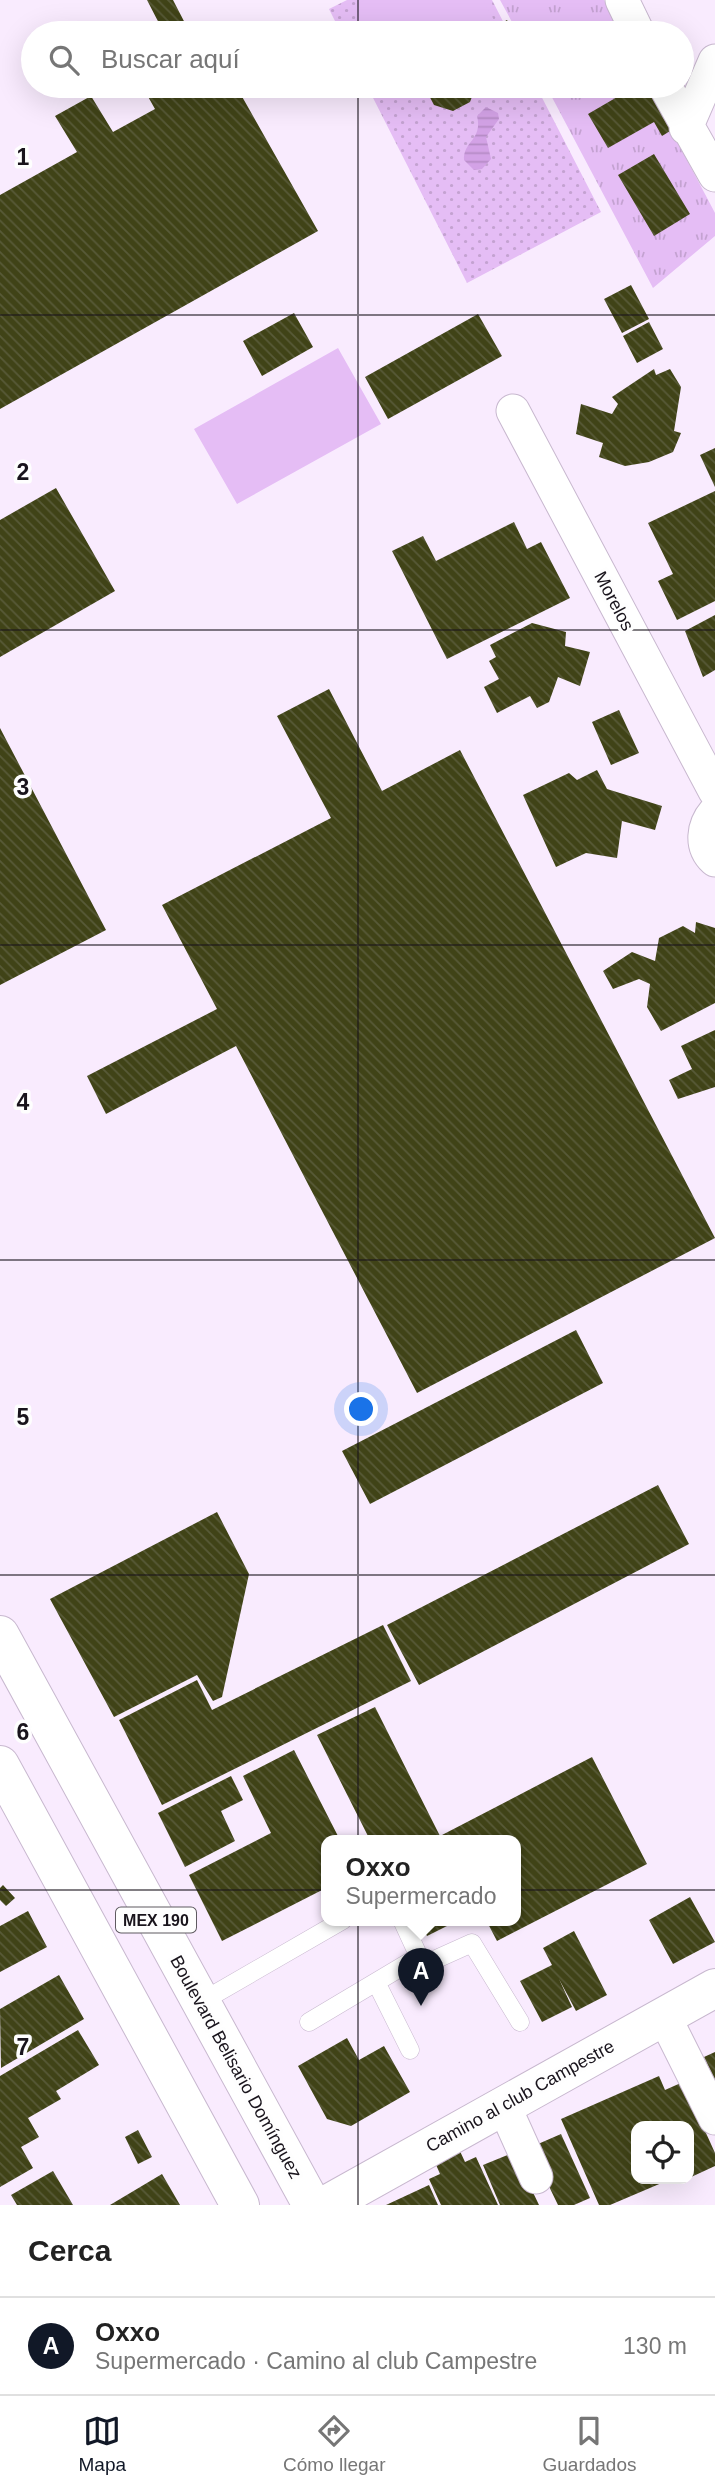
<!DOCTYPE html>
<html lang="es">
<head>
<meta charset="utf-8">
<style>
  :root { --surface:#fff; --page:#f6f6f6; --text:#222; --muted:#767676; --line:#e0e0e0; --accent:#111827 }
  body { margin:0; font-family:Helvetica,sans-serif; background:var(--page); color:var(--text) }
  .controls { position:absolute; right:21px; bottom:21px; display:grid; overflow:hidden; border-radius:14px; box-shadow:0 7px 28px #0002 }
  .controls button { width:63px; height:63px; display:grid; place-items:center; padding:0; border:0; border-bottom:2px solid var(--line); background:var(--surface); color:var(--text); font:35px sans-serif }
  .you { position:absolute; left:362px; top:1410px; width:24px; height:24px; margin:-18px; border:5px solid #fff; border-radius:50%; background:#1a73e8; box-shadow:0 0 0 10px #1a73e833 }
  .badge { display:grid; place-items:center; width:46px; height:46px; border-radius:50%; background:var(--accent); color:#fff; font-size:23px; font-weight:700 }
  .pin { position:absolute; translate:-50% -58px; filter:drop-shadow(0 2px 4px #0008) }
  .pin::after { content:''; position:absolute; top:37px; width:24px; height:21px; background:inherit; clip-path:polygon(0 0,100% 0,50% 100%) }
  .popup { position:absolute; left:321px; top:1835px; width:200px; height:91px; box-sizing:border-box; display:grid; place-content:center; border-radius:14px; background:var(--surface); filter:drop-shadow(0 2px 5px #0005); font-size:23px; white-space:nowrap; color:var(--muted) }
  .popup b { font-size:26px; color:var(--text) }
  .popup::after { content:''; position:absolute; left:50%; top:100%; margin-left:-14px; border:14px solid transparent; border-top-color:var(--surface) }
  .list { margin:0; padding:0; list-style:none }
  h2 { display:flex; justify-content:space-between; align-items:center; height:91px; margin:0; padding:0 28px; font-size:30px }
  h2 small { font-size:23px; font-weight:400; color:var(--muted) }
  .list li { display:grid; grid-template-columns:46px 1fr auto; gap:21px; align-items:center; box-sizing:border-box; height:98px; padding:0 28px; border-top:2px solid var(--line) }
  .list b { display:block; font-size:26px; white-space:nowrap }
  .list p { margin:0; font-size:23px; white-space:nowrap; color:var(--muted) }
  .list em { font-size:23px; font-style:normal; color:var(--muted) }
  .icon { flex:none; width:38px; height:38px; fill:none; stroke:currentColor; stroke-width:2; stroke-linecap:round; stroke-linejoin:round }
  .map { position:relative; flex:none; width:715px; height:2205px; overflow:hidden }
  .search { position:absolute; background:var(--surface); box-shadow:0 7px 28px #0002; left:21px; right:21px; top:21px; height:77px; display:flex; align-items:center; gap:18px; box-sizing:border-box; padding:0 24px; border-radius:38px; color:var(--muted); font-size:26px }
  .sheet { height:189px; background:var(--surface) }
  nav { display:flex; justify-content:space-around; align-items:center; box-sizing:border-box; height:98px; border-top:2px solid var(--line); background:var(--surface); font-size:19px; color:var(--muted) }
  nav a { display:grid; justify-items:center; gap:4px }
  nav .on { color:var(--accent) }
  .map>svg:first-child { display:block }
</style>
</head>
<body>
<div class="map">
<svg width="715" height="2205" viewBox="0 0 715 2205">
  <defs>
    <pattern id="grass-tufts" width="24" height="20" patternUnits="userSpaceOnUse" patternTransform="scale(1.75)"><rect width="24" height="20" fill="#e5bdf5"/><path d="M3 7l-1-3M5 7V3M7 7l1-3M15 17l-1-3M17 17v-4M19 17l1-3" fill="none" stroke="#c4a2d1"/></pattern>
    <pattern id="garden-dots" width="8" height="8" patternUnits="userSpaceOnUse" patternTransform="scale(1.75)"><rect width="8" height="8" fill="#e5bdf5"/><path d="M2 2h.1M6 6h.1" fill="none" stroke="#c4a2d1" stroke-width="1.8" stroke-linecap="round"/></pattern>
    <pattern id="water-rules" width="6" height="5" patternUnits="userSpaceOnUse" patternTransform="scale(1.75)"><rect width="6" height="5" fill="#d3a2e6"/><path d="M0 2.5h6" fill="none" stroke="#b58bc5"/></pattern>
    <pattern id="building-back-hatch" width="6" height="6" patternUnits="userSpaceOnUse" patternTransform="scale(1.75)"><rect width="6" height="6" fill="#404317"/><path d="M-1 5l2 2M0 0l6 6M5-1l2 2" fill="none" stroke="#585a38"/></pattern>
  </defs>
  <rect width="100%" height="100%" fill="#f9ebfe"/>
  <!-- grass -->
  <path fill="url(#grass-tufts)" d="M500 0H604L621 33H518Z
    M546 86H648L715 213V236L653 288Z"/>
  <!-- garden -->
  <path fill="url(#garden-dots)" d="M347 0H492L509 33H341L329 9Z
    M367 86H536L601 212 467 283Z"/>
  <!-- pitch -->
  <path fill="#e5bdf5" d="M365 0H483L494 20 468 33H364L351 7Z
    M338 348 381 424 237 504 194 429Z"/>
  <!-- water -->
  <path fill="url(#water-rules)" d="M486 107 498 113 499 119 486 137 491 159 482 169 474 170 464 160C463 141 483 140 477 116Z"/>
  <!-- building -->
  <path fill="url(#building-back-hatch)" d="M147 0H173L187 27 175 33H164Z
    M507 20 514 33H484Z
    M142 86H236L318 231 0 409V195L77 152 55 116 91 96 113 132 155 109Z
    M424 86H476L470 102 453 111 434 105Z
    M636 86H649L675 128 662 136 654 122 608 148 588 114Z
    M654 154 690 214 654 236 618 175Z
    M631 285 649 319 622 333 604 299Z
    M294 313 313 347 262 376 243 341Z
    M478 314 502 356 388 419 365 377Z
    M649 322 663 349 637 363 623 336Z
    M654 369 656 375 670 369 681 387 674 431 681 433 673 452 649 462 625 466 599 457 603 443 576 434 581 404 612 414 618 404 612 397Z
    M715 448V487L700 455Z
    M56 488 115 591 0 657V520Z
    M715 491V601L677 620 658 581 673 574 648 523Z
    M514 522 527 549 541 542 570 598 447 659 392 551 423 536 436 561Z
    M715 615V670L703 677 685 631Z
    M532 623 566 632 565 646 590 652 580 686 558 677 549 702 537 708 530 696 497 713 484 687 499 679 489 661 496 657 490 645Z
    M329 689 382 791 460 750 715 1238 417 1393 236 1046 106 1114 87 1076 217 1009 162 905 331 818 277 716Z
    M619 710 639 753 611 765 592 722Z
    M0 728 106 930 0 985Z
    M597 770 607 789 662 806 655 830 622 821 617 858 586 853 556 867 523 795 569 773 577 780Z
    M696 922 715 928V1003L661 1031 647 1007 650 984 639 979 613 989 603 971 632 952 655 961 659 938 683 926 695 933Z
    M715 1030V1087L678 1099 669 1080 692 1069 681 1046Z
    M576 1330 603 1383 370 1504 342 1451Z
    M658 1485 689 1544 419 1685 387 1625Z
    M217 1512 249 1574 222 1697 213 1701 197 1675 114 1717 50 1599Z
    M383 1625 411 1681 162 1805 119 1720 197 1680 212 1710Z
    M375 1707 442 1840H370L317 1735Z
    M294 1750 340 1840H326V1888L222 1941 189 1875 271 1833 243 1776Z
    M592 1757 647 1864 497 1941 486 1920H516V1840H444L442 1835Z
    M231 1776 243 1800 221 1811 235 1841 185 1867 158 1813Z
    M3 1885 15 1898 6 1906 0 1900V1888Z
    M690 1897 715 1942 673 1964 649 1920Z
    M28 1911 47 1947 0 1972V1926Z
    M419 1920H459L427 1936Z
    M574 1931 607 1995 576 2011 559 1979 572 2007 542 2022 520 1981 552 1965 543 1948Z
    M59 1975 84 2019 1 2068 0 2009Z
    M78 2030 99 2065 56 2091 61 2099 28 2118 39 2137 21 2147 33 2168 0 2187V2076Z
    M347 2038 359 2060 384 2046 410 2092 351 2126 327 2119 298 2066Z
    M715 2052V2081L704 2057Z
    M659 2076 665 2090 683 2082 715 2153V2166L689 2178V2126H636V2179H671L610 2205H599L561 2119Z
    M138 2130 152 2157 138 2164 125 2137Z
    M561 2134 590 2198 574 2205H558L542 2172 538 2144Z
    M459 2149 465 2162 476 2157 498 2205H441L429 2179 440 2174 434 2160Z
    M510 2154 529 2184 539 2205H500L483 2165Z
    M53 2171 73 2205H17L11 2195Z
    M162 2174 180 2205H110Z
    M429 2185 438 2205H386Z"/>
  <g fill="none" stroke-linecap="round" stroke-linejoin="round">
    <!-- service casing -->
    <g stroke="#c8b8cf" stroke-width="19">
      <path id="service" d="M402 1920 420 1959 432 1961 472 1943 520 2022
        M376 1982 410 2050
        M201 2002 343 1920
        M309 2022 418 1957"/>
    </g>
    <!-- minor casing -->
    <g stroke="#c8b8cf" stroke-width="35">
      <path id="minor" d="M622 0 638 33
        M665 86 715 175
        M686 128 715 61
        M513 411 715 791
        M715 812C703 826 700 846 715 860
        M664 2016 715 2118
        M504 2106 536 2177"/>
    </g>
    <!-- secondary casing -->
    <g stroke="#c8b8cf" stroke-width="40">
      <path id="secondary" d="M326 2205 715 1988"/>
    </g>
    <!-- primary casing -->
    <g stroke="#c8b8cf" stroke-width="40">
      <path id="primary" d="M0 1635 312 2205
        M0 1765 240 2205"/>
    </g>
    <!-- service -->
    <use href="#service" stroke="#fff" stroke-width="18"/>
    <!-- minor -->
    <use href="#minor" stroke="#fff" stroke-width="33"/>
    <!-- secondary -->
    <use href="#secondary" stroke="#fff" stroke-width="38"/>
    <!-- primary -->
    <use href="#primary" stroke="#fff" stroke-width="38"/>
  </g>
  <!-- grid -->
  <path fill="none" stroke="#19141c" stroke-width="2" stroke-opacity="0.55" d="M358 0V33M358 86V2205M0 315H715M0 630H715M0 945H715M0 1260H715M0 1575H715M0 1890H715"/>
  <g text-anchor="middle" stroke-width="7" stroke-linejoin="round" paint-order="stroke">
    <!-- shield labels -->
    <rect fill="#fefefe" stroke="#5e5a60" stroke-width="2" x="116" y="1907.5" width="80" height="25" rx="5"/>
    <g font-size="16" font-weight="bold" fill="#19141c">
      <text x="156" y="1926">MEX 190</text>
    </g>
    <!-- street labels -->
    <g font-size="18" fill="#19141c" stroke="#fefefe">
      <text transform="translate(614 601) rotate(62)" y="6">Morelos</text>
      <text transform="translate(236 2067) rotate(61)" y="6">Boulevard Belisario Domínguez</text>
      <text transform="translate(520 2096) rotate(-29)" y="6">Camino al club Campestre</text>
    </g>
  </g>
  <g font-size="23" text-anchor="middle" font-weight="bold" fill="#19141c" stroke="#fefefe" stroke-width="7" stroke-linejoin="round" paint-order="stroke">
    <text x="23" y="165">1</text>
    <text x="23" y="480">2</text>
    <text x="23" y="795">3</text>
    <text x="23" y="1110">4</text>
    <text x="23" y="1425">5</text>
    <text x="23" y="1740">6</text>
    <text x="23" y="2055">7</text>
  </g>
</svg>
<div class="controls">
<button><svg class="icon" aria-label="locate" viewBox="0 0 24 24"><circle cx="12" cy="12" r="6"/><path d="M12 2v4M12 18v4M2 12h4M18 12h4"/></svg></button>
</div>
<div class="you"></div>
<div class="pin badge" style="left:421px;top:2006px">A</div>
<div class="popup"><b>Oxxo</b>Supermercado</div>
<div class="search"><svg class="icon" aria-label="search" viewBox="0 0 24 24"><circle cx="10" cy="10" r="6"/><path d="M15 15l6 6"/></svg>Buscar aquí</div>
</div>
<section class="sheet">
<h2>Cerca<small></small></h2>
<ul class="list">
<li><span class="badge">A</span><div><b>Oxxo</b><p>Supermercado · Camino al club Campestre</p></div><em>130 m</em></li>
</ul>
</section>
<nav>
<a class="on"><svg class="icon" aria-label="map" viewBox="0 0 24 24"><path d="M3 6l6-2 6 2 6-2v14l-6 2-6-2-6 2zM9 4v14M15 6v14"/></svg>Mapa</a>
<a><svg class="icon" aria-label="directions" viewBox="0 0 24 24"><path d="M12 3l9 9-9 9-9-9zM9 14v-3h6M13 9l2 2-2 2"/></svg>Cómo llegar</a>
<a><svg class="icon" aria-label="saved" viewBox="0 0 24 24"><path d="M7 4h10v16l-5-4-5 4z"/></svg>Guardados</a>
</nav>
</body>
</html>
